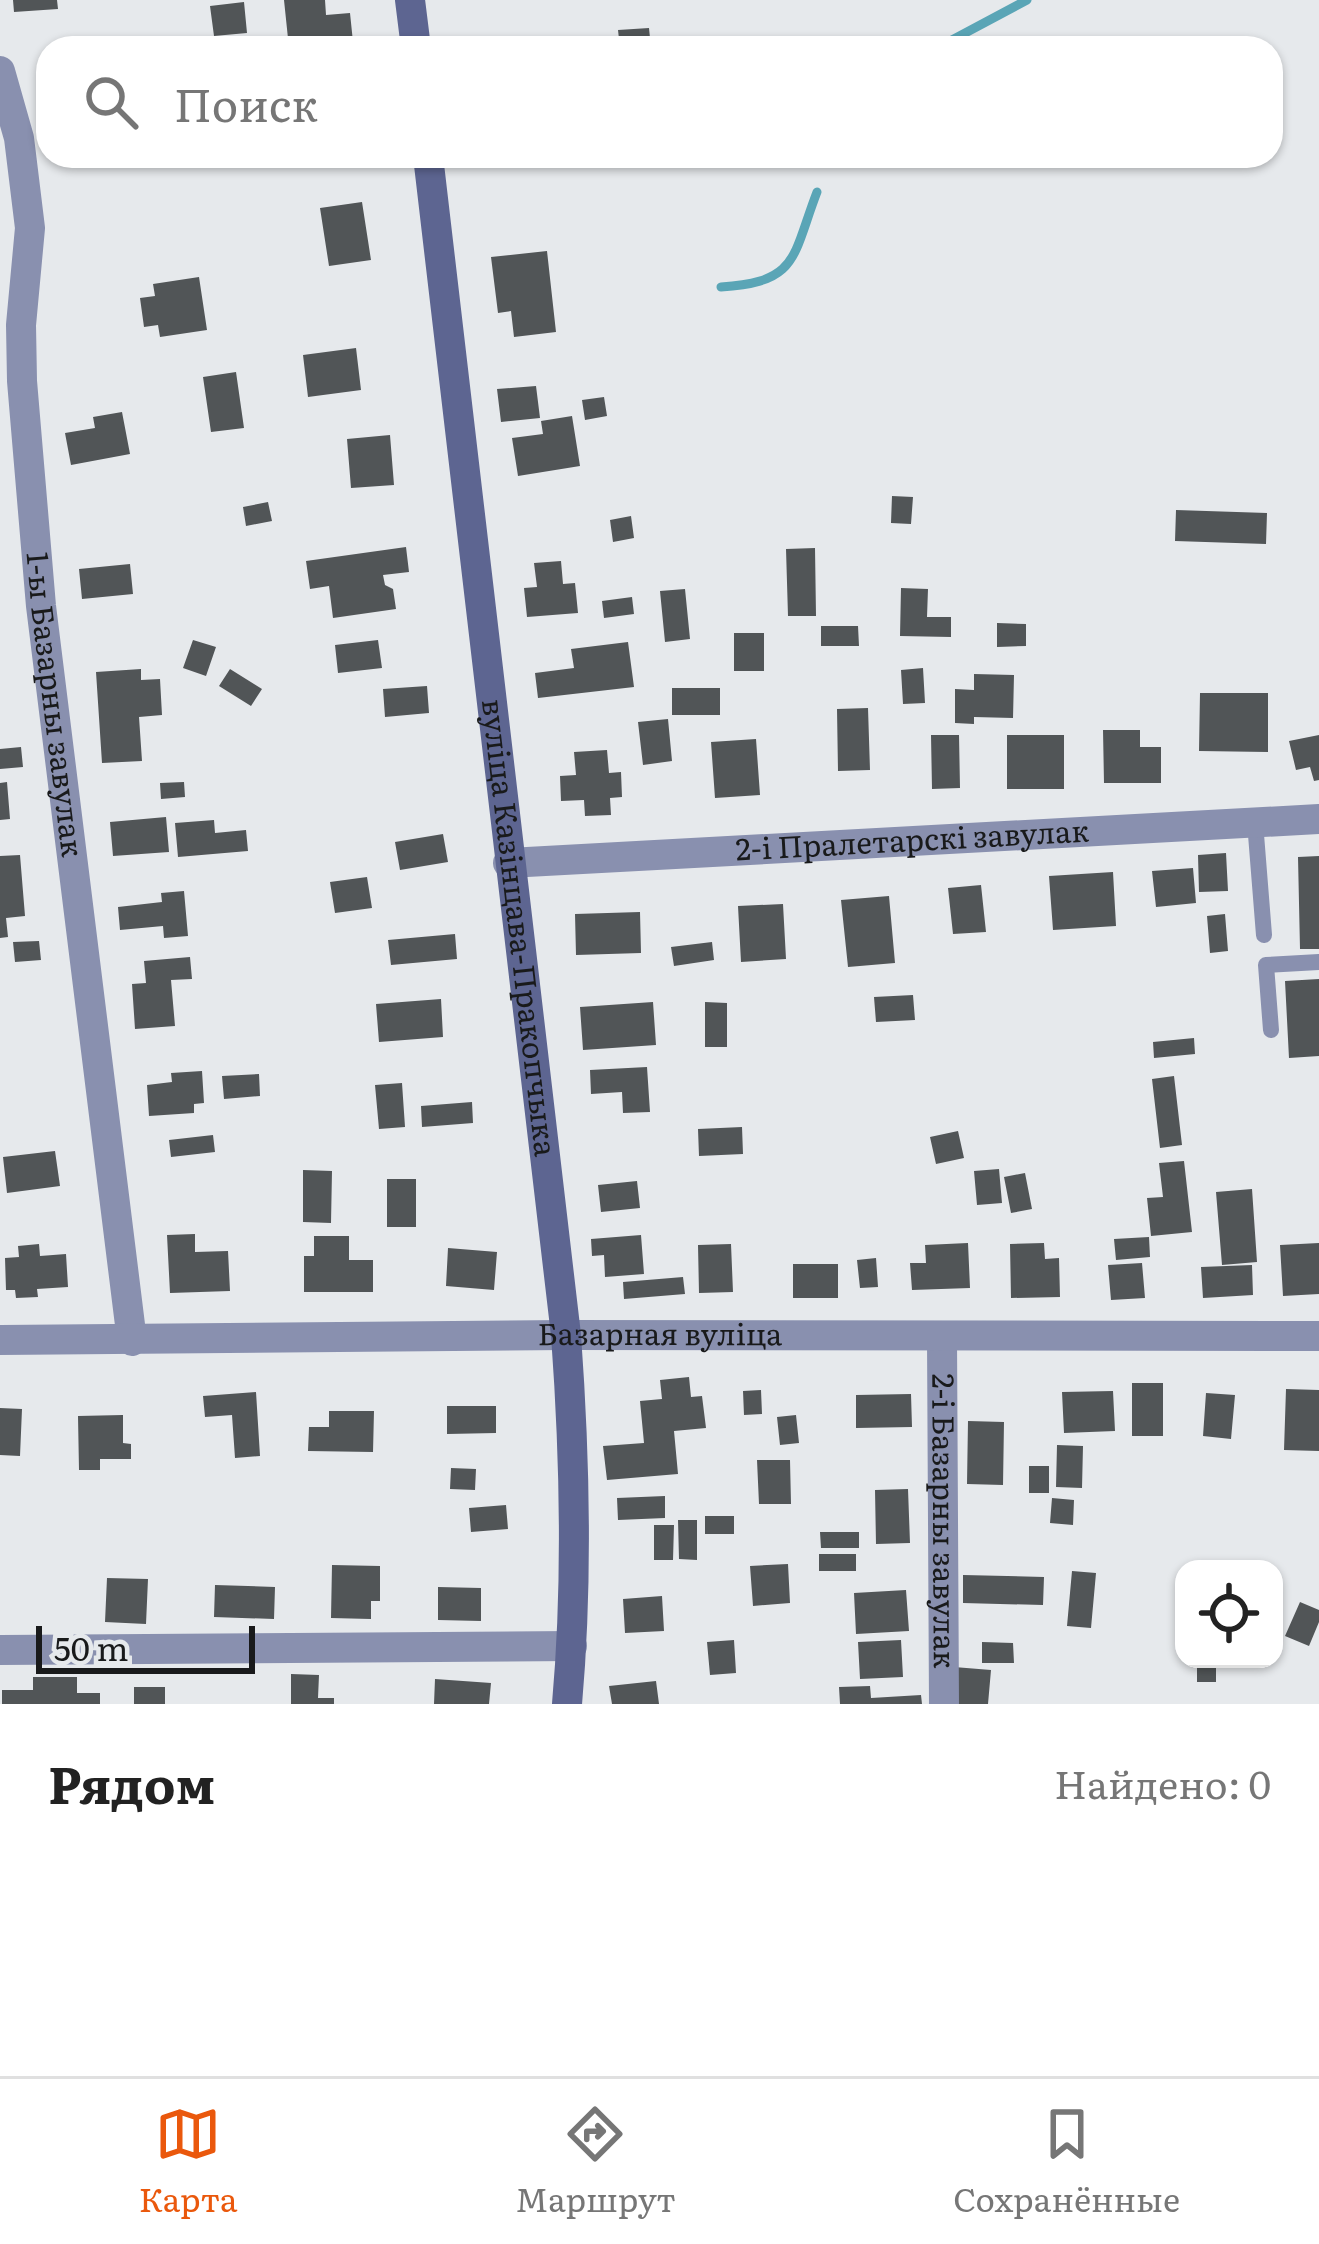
<!DOCTYPE html>
<html lang="ru">
<head>
<meta charset="utf-8">
<style>
  :root { --surface:#fff; --page:#f6f6f6; --text:#222; --muted:#767676; --line:#e0e0e0; --accent:#ea580c }
  body { margin:0; font-family:Literata,serif; background:var(--page); color:var(--text) }
  .controls { position:absolute; right:36px; bottom:36px; display:grid; overflow:hidden; border-radius:24px; box-shadow:0 3px 9px #0004 }
  .controls button { width:108px; height:108px; display:grid; place-items:center; padding:0; border:0; border-bottom:3px solid var(--line); background:var(--surface); color:var(--text); font:60px sans-serif }
  .scale { position:absolute; left:36px; bottom:30px; width:219px; box-sizing:border-box; padding-left:12px; border:6px solid #191a1b; border-top:0; font-size:33px; line-height:42px; white-space:nowrap; color:#191a1b; -webkit-text-stroke:9px #e6e9ec; paint-order:stroke }
  .list { margin:0; padding:0; list-style:none }
  h2 { display:flex; justify-content:space-between; align-items:center; height:156px; margin:0; padding:0 48px; font-size:51px }
  h2 small { font-size:39px; font-weight:400; color:var(--muted) }
  .icon { flex:none; width:66px; height:66px; fill:none; stroke:currentColor; stroke-width:2; stroke-linecap:round; stroke-linejoin:round }
  .map { position:relative; flex:none; width:1319px; height:1704px; overflow:hidden }
  .search { position:absolute; background:var(--surface); box-shadow:0 3px 9px #0004; left:36px; right:36px; top:36px; height:132px; display:flex; align-items:center; gap:30px; box-sizing:border-box; padding:0 42px; border-radius:36px; color:var(--muted); font-size:45px }
  .sheet { height:372px; background:var(--surface) }
  nav { display:flex; justify-content:space-around; align-items:center; box-sizing:border-box; height:168px; border-top:3px solid var(--line); background:var(--surface); font-size:33px; color:var(--muted) }
  nav a { display:grid; justify-items:center; gap:6px }
  nav .on { color:var(--accent) }
  .map>svg:first-child { display:block }
</style>
</head>
<body>
<div class="map">
<svg width="1319" height="1704" viewBox="0 0 1319 1704">
  <rect width="100%" height="100%" fill="#e6e9ec"/>
  <g fill="none" stroke-linecap="round" stroke-linejoin="round">
    <!-- stream -->
    <path stroke="#5aa5b6" stroke-width="9" d="M937 48 1027 0
      M721 287C799 282 792 257 817 192"/>
  </g>
  <!-- building -->
  <path fill="#515557" d="M13 0H57L58 9 14 12Z
    M284 0H325L326 15 350 13 353 42 289 48Z
    M244 2 247 33 214 36 210 6Z
    M649 28 651 48H620L618 30Z
    M362 202 371 260 329 266 320 208Z
    M547 251 556 332 514 337 511 311 498 313 491 257Z
    M199 277 207 330 160 337 158 325 144 327 140 298 155 296 153 284Z
    M356 348 361 390 308 397 303 355Z
    M236 372 244 428 211 432 203 377Z
    M536 386 540 418 501 422 497 389Z
    M604 397 607 416 585 420 582 400Z
    M122 412 130 454 71 465 65 433 95 428 93 417Z
    M572 416 580 466 518 476 512 438 543 434 541 421Z
    M390 435 394 485 351 488 347 439Z
    M892 496 913 497 911 524 891 523Z
    M268 502 272 521 246 526 243 507Z
    M1176 510 1267 513 1266 544 1175 541Z
    M631 516 634 538 613 542 610 520Z
    M406 547 409 572 383 575 385 585 393 589 396 609 333 618 329 586 310 589 306 561Z
    M815 548 816 616H788L786 549Z
    M561 561 563 584 575 583 578 613 527 617 524 588 537 587 534 563Z
    M130 564 133 594 82 599 79 569Z
    M901 588 928 589 927 617H951V637L900 636Z
    M685 589 690 639 665 642 660 591Z
    M632 597 634 614 604 618 602 601Z
    M997 623 1026 624V646L997 647Z
    M821 626H858L859 646H821Z
    M734 633H764V671H734Z
    M193 640 216 647 206 676 183 668Z
    M378 640 382 668 338 673 335 645Z
    M628 642 634 687 538 698 535 673 574 668 571 649Z
    M923 668 925 703 903 704 901 670Z
    M141 669V680L160 679 162 715 139 717 142 761 102 763 96 672Z
    M230 669 262 689 251 706 219 686Z
    M974 674 1014 675 1013 718 974 717V724L955 723V689L974 690Z
    M427 686 429 713 385 717 383 689Z
    M672 688H720V715H672Z
    M1200 693H1268V752L1199 751Z
    M868 708 870 770 838 771 837 709Z
    M668 719 672 761 643 765 638 722Z
    M1103 730H1140V747H1161V783H1104Z
    M931 735H959L960 788 932 789Z
    M1007 735H1064V789H1007Z
    M1319 735V780L1314 781 1310 767 1296 770 1289 741Z
    M756 739 760 795 715 798 711 742Z
    M21 747 23 767 0 769V749Z
    M607 750 609 773 621 772 622 797 610 798 611 815 585 816 584 800 561 801 560 776 576 775 574 752Z
    M7 782 10 819 0 820V783Z
    M184 782 185 797 161 799 160 783Z
    M166 817 169 852 113 856 110 822Z
    M214 820 215 833 246 830 248 851 178 857 175 823Z
    M443 834 448 862 400 870 395 842Z
    M1226 853 1228 891 1199 892 1198 855Z
    M20 855 25 916 6 918 8 937 0 938V856Z
    M1319 856V949H1300L1298 857Z
    M1193 868 1196 903 1156 907 1152 871Z
    M1113 872 1116 926 1053 930 1049 876Z
    M367 877 372 908 335 913 330 882Z
    M981 885 986 932 953 934 948 888Z
    M184 891 188 936 164 938 163 926 120 930 118 907 162 902 161 893Z
    M889 896 895 963 848 967 841 900Z
    M783 904 786 959 741 962 738 906Z
    M640 912 641 953 576 955 575 914Z
    M1225 914 1228 951 1210 953 1207 916Z
    M455 934 457 959 391 965 388 940Z
    M39 941 41 960 15 962 13 942Z
    M712 942 714 960 674 966 671 947Z
    M190 957 192 979 171 980 175 1026 135 1029 132 984 146 983 144 961Z
    M1319 979V1056L1289 1058 1285 981Z
    M913 995 915 1020 876 1022 874 997Z
    M441 999 443 1037 379 1042 376 1004Z
    M653 1002 656 1045 583 1050 580 1007Z
    M705 1002 727 1003V1047H705Z
    M1194 1038 1195 1054 1154 1058 1153 1042Z
    M647 1067 650 1112 623 1113 622 1092 591 1094 590 1070Z
    M202 1071 204 1103 194 1104V1113L149 1116 147 1085 172 1082 171 1073Z
    M259 1074 260 1096 224 1099 222 1076Z
    M1174 1076 1182 1145 1160 1148 1152 1079Z
    M402 1083 405 1127 379 1129 375 1085Z
    M472 1102 473 1123 422 1127 421 1106Z
    M742 1127 743 1154 699 1156 698 1129Z
    M958 1131 964 1158 936 1164 930 1137Z
    M213 1135 215 1152 171 1157 169 1140Z
    M55 1151 60 1186 7 1193 3 1157Z
    M1184 1161 1192 1232 1151 1236 1147 1198 1163 1197 1159 1163Z
    M999 1169 1002 1203 977 1205 974 1171Z
    M303 1170 332 1171 331 1223 303 1222Z
    M1025 1173 1032 1209 1011 1213 1004 1177Z
    M387 1179H416V1227H387Z
    M637 1181 640 1208 601 1212 598 1185Z
    M1252 1189 1257 1262 1222 1265 1216 1192Z
    M195 1234V1252L228 1251 230 1291 170 1293 167 1235Z
    M641 1235 644 1274 605 1277 604 1255 592 1256 591 1239Z
    M314 1236H349V1260H373V1292H304V1256H314Z
    M1149 1237 1150 1257 1116 1260 1114 1239Z
    M968 1243 970 1288 912 1290 910 1263H926L925 1245Z
    M1044 1243 1045 1259 1059 1258 1060 1297 1011 1298 1010 1244Z
    M1319 1243V1294L1283 1296 1280 1245Z
    M39 1244 40 1256 66 1254 68 1287 37 1289 38 1297 16 1298 15 1290H6L5 1258 19 1257 18 1246Z
    M731 1244 733 1292 699 1293 698 1245Z
    M448 1248 497 1252 494 1290 446 1286Z
    M876 1258 878 1287 860 1288 857 1260Z
    M1142 1263 1145 1298 1111 1300 1108 1265Z
    M793 1264H838V1298H793Z
    M1252 1265 1253 1295 1203 1298 1201 1267Z
    M683 1277 685 1294 624 1299 623 1282Z
    M689 1377 691 1397 702 1396 706 1428 674 1431 678 1474 607 1480 603 1446 644 1443 640 1401 662 1399 660 1380Z
    M1132 1383H1163V1436H1132Z
    M1286 1389 1319 1390V1451L1284 1450Z
    M761 1390 762 1414 744 1415 743 1391Z
    M1113 1391 1115 1431 1064 1433 1062 1392Z
    M256 1392 260 1456 235 1458 232 1415 205 1417 203 1396Z
    M1206 1393 1235 1395 1231 1439 1203 1436Z
    M911 1394 912 1427 856 1428V1395Z
    M447 1406H496V1433L447 1434Z
    M0 1408 22 1409 20 1456 0 1455Z
    M329 1411H374L373 1452 308 1451 309 1427H329Z
    M123 1415V1443L131 1444V1459H100V1470H79L78 1416Z
    M796 1415 799 1443 780 1445 777 1417Z
    M968 1421 1004 1422 1003 1485 967 1484Z
    M1057 1445 1083 1446 1082 1488 1056 1487Z
    M757 1460H790L791 1504H759Z
    M1029 1466H1049V1493H1029Z
    M451 1468 476 1469 475 1490 450 1489Z
    M908 1489 910 1543 876 1544 875 1490Z
    M665 1496V1518L618 1520 617 1498Z
    M1052 1498 1074 1500 1073 1525 1050 1523Z
    M506 1505 508 1529 471 1532 469 1508Z
    M705 1516H734V1534H705Z
    M678 1520H697V1560L679 1559Z
    M654 1525H674L673 1560H654Z
    M820 1532H859V1548H821Z
    M819 1554H856V1571H819Z
    M788 1564 790 1603 753 1606 750 1566Z
    M332 1565 380 1566V1601H371V1619L331 1618Z
    M1072 1571 1096 1573 1091 1628 1067 1626Z
    M963 1575 1044 1577 1043 1605 963 1603Z
    M107 1578 148 1579 146 1624 105 1622Z
    M215 1585 275 1587 274 1619 214 1617Z
    M438 1587 481 1588V1621L438 1620Z
    M906 1590 909 1631 856 1634 854 1593Z
    M662 1596 664 1631 625 1633 623 1599Z
    M1300 1602 1319 1610V1622L1309 1646 1285 1636Z
    M734 1640 736 1673 710 1675 707 1642Z
    M901 1640 903 1677 860 1679 858 1642Z
    M982 1642 1013 1643 1014 1663H982Z
    M1197 1659H1216V1682H1197Z
    M954 1667 991 1670 988 1704H951Z
    M291 1674 319 1675 318 1698H334V1704H291Z
    M33 1677H77V1693H100V1704H2V1690H33Z
    M435 1679 491 1683 489 1704H434Z
    M656 1681 659 1704H612L609 1686Z
    M870 1686 871 1698 921 1695 922 1704H840L839 1687Z
    M134 1687H165V1704H134Z"/>
  <g fill="none" stroke-linecap="round" stroke-linejoin="round">
    <!-- lane -->
    <path stroke="#8990af" stroke-width="16" d="M1255 822 1264 935
      M1271 1030 1266 965 1319 962"/>
    <!-- street -->
    <g stroke="#8990af" stroke-width="30">
      <path id="s1" d="M0 71 19 138 30 228 21 325 22 381 41 606 132 1341"/>
      <path id="s2" d="M508 863 1319 819"/>
      <path id="s3" d="M942 1338 944 1704"/>
      <path id="s4" d="M0 1340 566 1335 1319 1336"/>
      <path d="M0 1650 572 1646"/>
    </g>
    <!-- secondary -->
    <g stroke="#5d6591" stroke-width="30">
      <path d="M410 0 416 48"/>
      <path id="s5" d="M428 156 566 1335C575 1458 578 1581 567 1704"/>
    </g>
  </g>
  <g text-anchor="middle" stroke-width="12" stroke-linejoin="round" paint-order="stroke">
    <!-- street labels -->
    <g font-size="30" fill="#191a1b" stroke="#e6e9ec">
      <text dy="10" stroke="none"><textPath href="#s1" startOffset="639">1-ы Базарны завулак</textPath></text>
      <text dy="10" stroke="none"><textPath href="#s2" startOffset="405">2-і Пралетарскі завулак</textPath></text>
      <text dy="10" stroke="none"><textPath href="#s5" startOffset="777">вуліца Казінцава-Пракопчыка</textPath></text>
      <text dy="10" stroke="none"><textPath href="#s4" startOffset="660">Базарная вуліца</textPath></text>
      <text dy="10" stroke="none"><textPath href="#s3" startOffset="183">2-і Базарны завулак</textPath></text>
    </g>
  </g>
</svg>
<div class="controls">
<button><svg class="icon" aria-label="locate" viewBox="0 0 24 24"><circle cx="12" cy="12" r="6"/><path d="M12 2v4M12 18v4M2 12h4M18 12h4"/></svg></button>
</div>
<div class="scale">50 m</div>
<div class="search"><svg class="icon" aria-label="search" viewBox="0 0 24 24"><circle cx="10" cy="10" r="6"/><path d="M15 15l6 6"/></svg>Поиск</div>
</div>
<section class="sheet">
<h2>Рядом<small>Найдено: 0</small></h2>
<ul class="list">
</ul>
</section>
<nav>
<a class="on"><svg class="icon" aria-label="map" viewBox="0 0 24 24"><path d="M3 6l6-2 6 2 6-2v14l-6 2-6-2-6 2zM9 4v14M15 6v14"/></svg>Карта</a>
<a><svg class="icon" aria-label="directions" viewBox="0 0 24 24"><path d="M12 3l9 9-9 9-9-9zM9 14v-3h6M13 9l2 2-2 2"/></svg>Маршрут</a>
<a><svg class="icon" aria-label="saved" viewBox="0 0 24 24"><path d="M7 4h10v16l-5-4-5 4z"/></svg>Сохранённые</a>
</nav>
</body>
</html>
